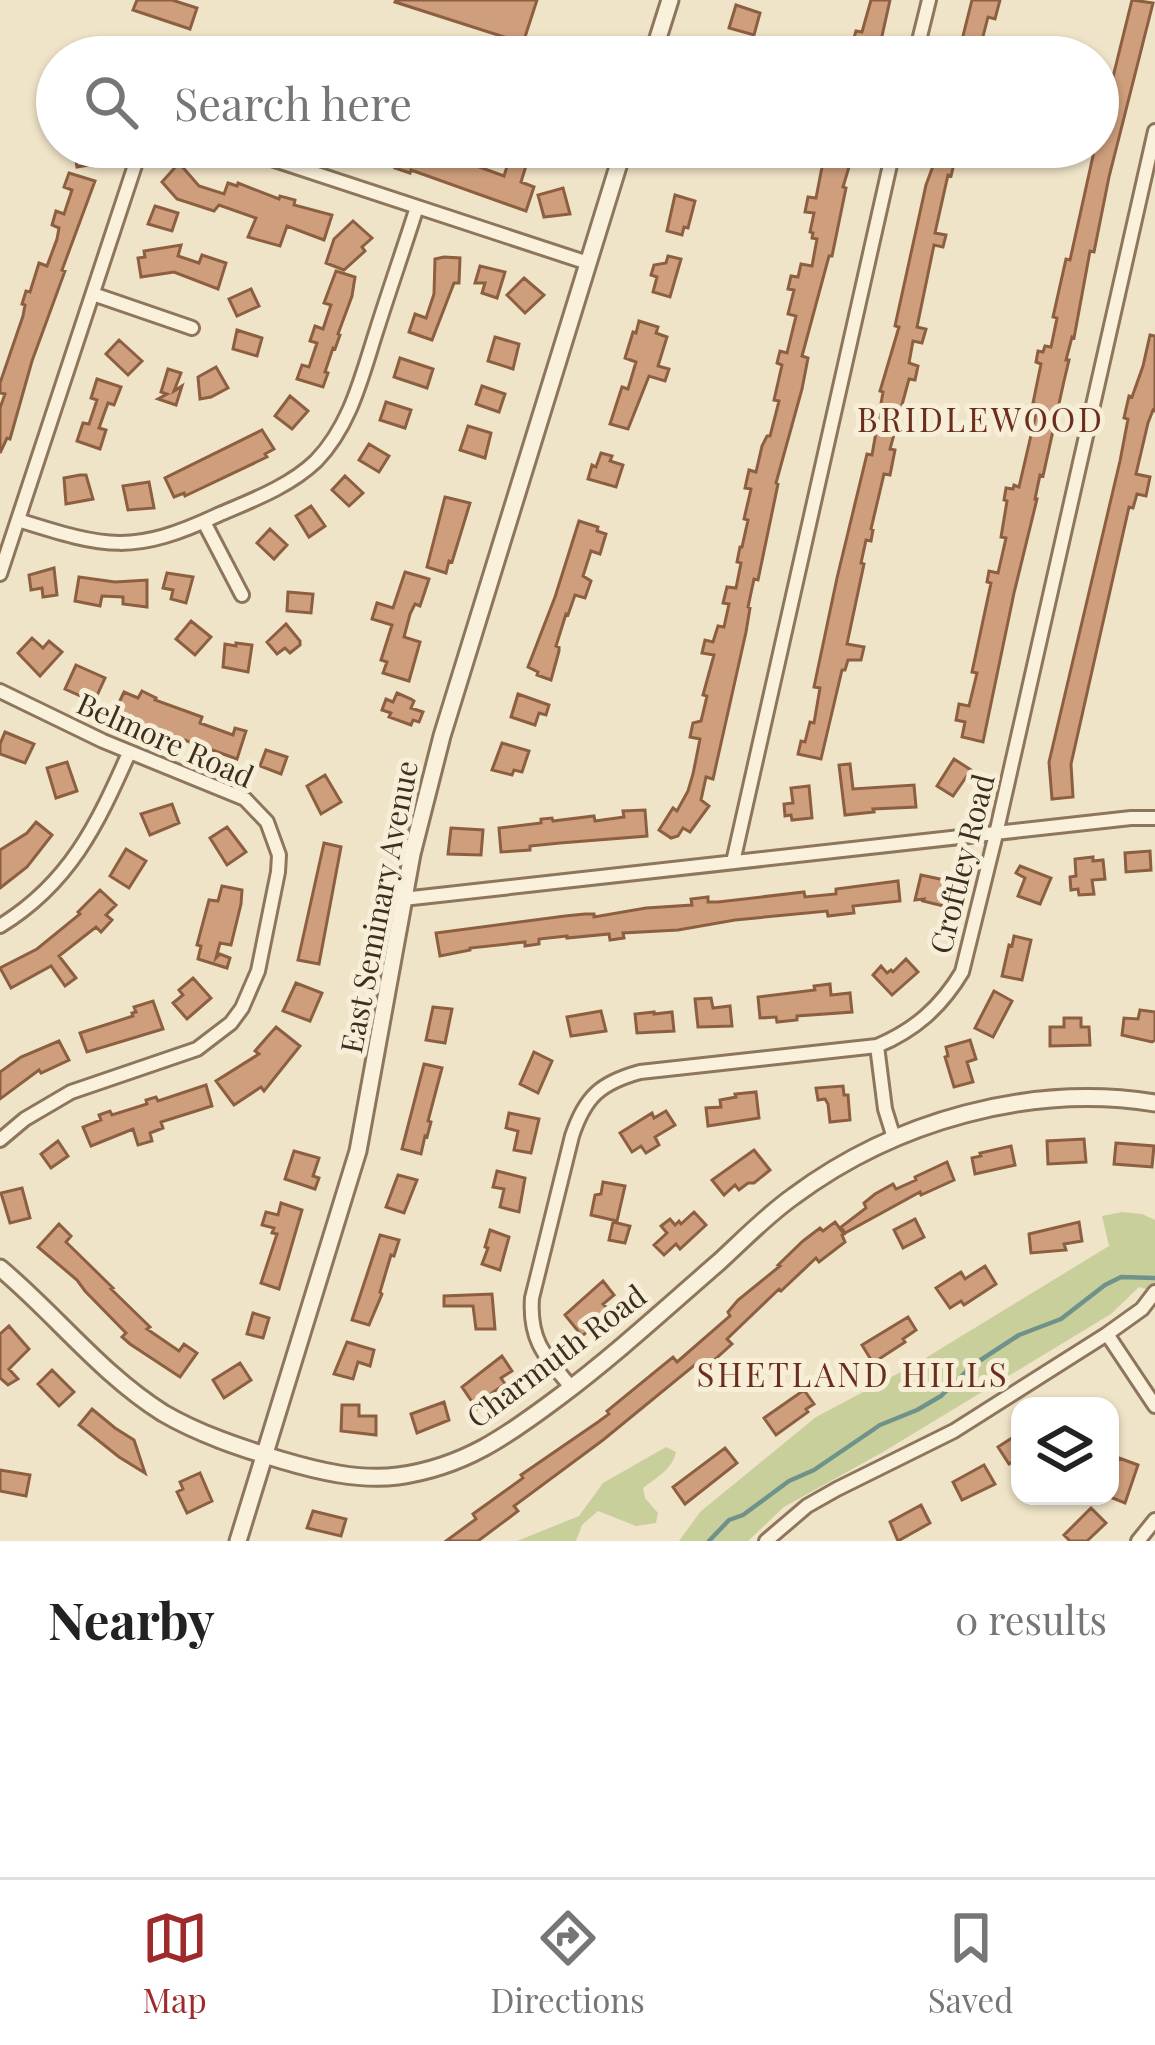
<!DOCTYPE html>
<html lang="en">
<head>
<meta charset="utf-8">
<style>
  :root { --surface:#fff; --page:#f2f2f2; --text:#222; --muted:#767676; --line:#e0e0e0; --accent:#9e2a2b }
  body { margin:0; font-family:"Playfair Display",serif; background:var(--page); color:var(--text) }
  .controls { position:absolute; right:36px; bottom:36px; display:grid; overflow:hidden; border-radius:24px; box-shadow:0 3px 9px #0004 }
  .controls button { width:108px; height:108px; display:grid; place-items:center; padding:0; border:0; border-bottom:3px solid var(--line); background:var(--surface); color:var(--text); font:60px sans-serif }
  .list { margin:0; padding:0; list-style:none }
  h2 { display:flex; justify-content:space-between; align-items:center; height:156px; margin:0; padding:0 48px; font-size:51px }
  h2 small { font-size:39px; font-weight:400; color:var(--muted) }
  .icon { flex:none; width:66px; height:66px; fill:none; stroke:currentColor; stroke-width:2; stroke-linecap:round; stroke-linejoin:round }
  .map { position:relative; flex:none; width:1155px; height:1541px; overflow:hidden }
  .search { position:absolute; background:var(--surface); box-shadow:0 3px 9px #0004; left:36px; right:36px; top:36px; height:132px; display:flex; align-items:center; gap:30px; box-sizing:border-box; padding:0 42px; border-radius:66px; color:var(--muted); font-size:45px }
  .sheet { height:336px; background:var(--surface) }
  nav { display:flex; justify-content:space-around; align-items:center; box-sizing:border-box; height:168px; border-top:3px solid var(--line); background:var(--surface); font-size:33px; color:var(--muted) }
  nav a { display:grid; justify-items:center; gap:6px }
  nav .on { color:var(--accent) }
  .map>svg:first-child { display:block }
</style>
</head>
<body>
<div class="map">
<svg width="1155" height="1541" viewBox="0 0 1155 1541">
  <rect width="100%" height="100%" fill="#f0e4c8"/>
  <!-- green -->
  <path fill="#c9cf9b" d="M1122 1212 1142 1214 1155 1220V1292L1139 1287 1111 1314 883 1452 784 1507 748 1541H679L700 1512 816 1417 914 1365 1109 1246 1102 1216Z
    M666 1447 676 1452C672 1470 657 1477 643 1488L645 1498 658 1513 656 1523 636 1526 598 1511 582 1525 576 1541H517L579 1516 603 1483Z"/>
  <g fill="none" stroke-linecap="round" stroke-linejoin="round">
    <!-- stream -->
    <path stroke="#6f938a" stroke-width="4.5" d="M709 1541 729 1520 743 1515 789 1481 814 1470 880 1425 917 1410 941 1396 973 1365 1019 1335 1061 1319 1105 1285 1121 1277 1155 1278"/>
  </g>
  <!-- building -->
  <path fill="#cf9f7d" stroke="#8d5f41" stroke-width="3" d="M137 0H172L197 8 190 29 133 10Z
    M396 0H537L523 43 395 2Z
    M871 0H890L878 54 852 45 856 31 862 32Z
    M972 0H1000L995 19 988 17 979 52 960 48Z
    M1132 0 1153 3 1109 177 1094 252 1090 251 1074 338 1072 337 1066 360H1069L1064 381 1043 476 1040 475 1035 499H1037L1014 593 983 742 962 737 965 722 956 720 959 704 969 706 977 673 972 672 991 583 987 582 989 571 998 573 1006 538 1001 537 1007 501 1004 500 1006 488 1013 489 1014 485 1019 487 1038 405 1033 403 1041 364 1036 362 1038 351 1043 352 1045 346 1051 347 1057 318 1053 317 1066 259 1070 260 1095 147H1098V127L1107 84 1111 85Z
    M736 5 760 13 754 35 729 28Z
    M77 147H98L100 163 77 167 75 155Z
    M349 147H417L432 152 433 150 504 176 512 151 529 156 521 182 534 187 526 211 411 170 410 173 395 168 396 165 348 149Z
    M668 147H708L703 161 667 149Z
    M822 147H855L843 187 846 188 832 256H829L802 356 808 358 802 389 776 483 778 484 758 580 754 579 748 607 750 608 746 632 713 779 706 777 701 800 709 806 690 832 683 828 678 836 671 838 659 830 673 808 677 811 688 791 693 774 700 739 690 737 693 723 701 721 707 696 703 695 714 655 702 653 705 640 713 642 718 626 724 627 729 604 723 603 727 587 736 588 741 563 737 562 740 547H742L748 520 744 519 751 489 745 488 749 470 756 472 762 446 767 436H770L779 401 774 400 782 365 777 363 780 351 787 353 796 316 788 314 794 290 788 289 791 276 798 277 801 264 812 266 817 239 812 238 813 233 810 232 814 213 805 212 808 197 816 198 822 167 818 166Z
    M940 147 957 151 951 176 948 175 935 233 946 235 943 247 934 245 917 327 926 329 922 343 913 341 909 363 918 366 915 380 909 379 890 449 895 450 890 475 884 474 871 529 873 530 871 541 866 540 861 563 864 564 847 644 864 647 861 660H848L845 670H842L821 759 798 754 801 741 805 742 810 722 814 723 820 688 814 687 837 578 867 454 872 455 883 392 880 391 899 327 895 326 926 185Z
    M179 163 199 186 224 194 228 183 237 186 238 183 279 199 280 196 295 200 294 205 332 215 324 240 287 226 280 246 248 237 256 218 219 205 214 211 177 199 162 182Z
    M69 173 95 181 62 270 65 271 32 361 10 439 7 438 0 453V408L5 394 0 393V383L23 316 25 305 22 304 26 291 30 292 39 263 47 266 57 239 59 228 52 225 56 211 64 214 72 190 64 187Z
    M563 188 570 214 544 217 538 195Z
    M675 195 695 201 688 228 684 227 682 235 667 231Z
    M155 206 178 213 172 231 148 224Z
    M353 221 372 238 362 247 365 251 344 270 326 263 334 239Z
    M181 245 178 256 199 263 202 255 226 263 218 289 174 272 141 277 138 258 145 257 144 251Z
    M668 256 681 259 670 297 653 292 657 277 651 275 654 265 666 263Z
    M444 257 460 258 459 283H454L432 340 409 332 415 314 426 318 434 294 435 259Z
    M480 266 505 272 497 298 482 293 485 283H475Z
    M336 271 355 277 352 296 338 334 340 335 335 349 333 348 325 372 328 373 323 387 297 379 302 365 309 367 317 343 310 341 315 326 323 329 331 305 324 303Z
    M524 278 544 295 525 313 507 295Z
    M251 289 259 306 237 316 229 299Z
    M639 321 658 327 656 333 667 337 658 366 669 369 665 381 649 376 628 429 610 424 622 387 628 389 636 362 625 358 633 332 636 333Z
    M237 330 262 338 257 356 233 349Z
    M1150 335 1155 336V411L1153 410 1148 423 1136 474 1150 477 1146 496 1137 494 1133 508 1129 507 1071 764 1073 797 1052 799 1049 762 1120 461 1128 419 1124 418 1129 396 1132 397 1143 366Z
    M495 337 519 344 513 369 488 361Z
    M119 340 142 361 128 375 106 354Z
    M400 358 433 369 427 388 394 377Z
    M216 367 228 388 211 397 200 399 198 377Z
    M168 369 181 373 174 391 182 386 176 405 158 399 167 394 161 392Z
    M97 379 121 387 114 405 108 403 99 428 106 430 100 449 77 441 83 423 89 424 97 400 91 398Z
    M482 386 505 394 499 412 476 404Z
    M290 396 308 411 292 429 275 416Z
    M386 402 411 410 405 428 380 420Z
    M468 426 491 433 485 458 460 450Z
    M262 430 274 449 265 454 267 457 185 496 184 493 174 497 165 478Z
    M369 444 389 456 379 472 359 460Z
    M601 453 612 456 610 461 623 465 616 487 588 479 592 465 596 467Z
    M80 475H86L93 499 66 504 64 478Z
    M345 476 363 493 349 506 332 490Z
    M149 482 154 508 128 510 123 486Z
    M445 497 470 503 452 562 449 561 446 573 427 567Z
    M311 506 325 526 309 537 296 516Z
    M579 521 598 527 597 531 606 534 600 554 591 551 583 576 591 581 585 598 575 595 568 615 566 614 556 646 559 647V651L551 680 537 675 538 672 528 667 555 597Z
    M270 529 287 545 274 559 257 543Z
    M54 568 57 595 43 597 42 588 31 590 29 575Z
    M405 572 429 579 420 606 415 604 410 614 404 637 420 642 409 681 383 673 387 662 381 660 392 625 372 619 377 603 393 608Z
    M167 573 193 577 186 603 171 599 173 590 163 588Z
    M79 577 115 582 147 580V607L123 604V597L102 596 100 606 75 601Z
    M288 592 313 594 311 613 287 611Z
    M191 621 211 637 195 655 176 639Z
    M286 624 300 641V645L290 653 285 648 277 654 267 642Z
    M32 638 43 648 49 641 62 652 40 676 18 653Z
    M236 643 252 645 248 672 223 667 225 644 236 646Z
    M76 665 105 678 94 702 65 689Z
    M142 691 156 698 155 700 202 717 200 723 233 735 235 728 246 731 237 759 154 729 115 711 124 692 138 698Z
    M397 693 411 699 414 701 411 708 423 712 419 722 413 720 411 725 389 717 391 713 382 710 386 699 393 702Z
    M518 694 549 705 546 715 539 713 535 725 511 717Z
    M5 732 34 744 25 763 0 754V744Z
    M502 743 529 751 522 772 514 770 512 775 492 770Z
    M266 750 287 757 281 774 260 766Z
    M954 759 971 770 953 796 937 786Z
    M67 762 77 791 56 798 47 768Z
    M850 764 853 789 914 785 916 807 873 809 874 812 845 815 839 765Z
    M325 775 341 802 321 814 307 786Z
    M809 786 812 818 792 820 791 815 785 816 784 804 793 803 791 788Z
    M172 804 179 823 150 835 141 814Z
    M645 810 647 836 560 843 530 846V850L501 852 499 828 541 823V819L552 818 553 821 594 816 595 821 624 817 623 811Z
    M36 822 52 835 27 867 0 888V850L27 833Z
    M227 827 246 852 227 865 210 838Z
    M451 828 483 830 481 855 448 854Z
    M324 843 341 847 319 964 298 960Z
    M126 849 146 861 129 888 110 876Z
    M1150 851 1151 870 1126 872 1125 853Z
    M1093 857V861L1103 860 1105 879 1092 880 1094 894 1079 895 1078 889 1071 890 1070 877 1076 876 1075 859Z
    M1020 866 1051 878 1040 904 1018 896 1025 878 1016 873Z
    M921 875 949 881 943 906 923 901 924 899 915 900Z
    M898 881 900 901 853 906 854 913 828 916 827 911 735 920 678 930 623 933 624 938 610 940 609 934 567 938V936L539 939V944L525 946V942L470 948V950L440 956 436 933 565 916 585 914H594V917L646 908 692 905 691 899 708 897V902H718L804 892 805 897 836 894V889Z
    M222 886 242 890 241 904 231 945 220 943 216 958 220 954 230 958 227 968 198 959 201 946 197 945 209 900 218 901Z
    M100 890 116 905 106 915 112 920 101 932 96 927 59 956 76 978 65 986 51 966 11 988 0 968 37 949 80 914 78 912Z
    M1014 936 1031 940 1022 980 1002 976 1009 945 1012 946Z
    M906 959 918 972 892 995 873 975 881 966 887 973 891 970 893 972Z
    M193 978 211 998 187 1019 173 1003 183 995 179 990Z
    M296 983 322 993 310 1021 283 1011Z
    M830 984 831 995 850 993 852 1012 797 1016V1020L777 1022 776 1017 760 1018 758 997 815 990 814 986Z
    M994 991 1012 1001 993 1037 975 1028Z
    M711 998 713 1008 730 1006 732 1026 698 1027 695 999Z
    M153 1001 163 1029 87 1052 80 1033 133 1016 132 1013 136 1012 134 1007Z
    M433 1007 452 1009 445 1043 426 1040Z
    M1140 1010 1155 1012V1040L1152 1042 1122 1035 1124 1018 1138 1019Z
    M601 1011 606 1031 571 1036 567 1017Z
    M654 1012V1014L672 1012 674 1031 637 1033 635 1014Z
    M1064 1018H1081V1027H1089L1090 1045 1050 1046V1027H1064Z
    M276 1027 300 1046 264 1091 261 1087 234 1105 216 1081 259 1054 255 1051Z
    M970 1040 976 1059 967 1062 973 1082 954 1087 945 1057 948 1056 946 1047Z
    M59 1041 69 1060 41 1073 39 1070 0 1099V1072L21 1057Z
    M534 1052 552 1061 538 1093 520 1084Z
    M424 1064 442 1068 428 1121 431 1122 427 1137 425 1136 421 1154 402 1149Z
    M206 1085 212 1106 161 1122 163 1128 150 1133 152 1141 138 1145 133 1129 91 1146 83 1127 101 1120 99 1115 110 1111 112 1115 147 1104 146 1100 156 1097 158 1101Z
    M843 1086 844 1095H848L850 1120 830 1122 828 1104 825 1099 818 1100 816 1088Z
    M756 1092 759 1118 708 1126 706 1108 721 1107 720 1100 736 1097 735 1094Z
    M666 1111 675 1125 655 1137 659 1145 646 1153 641 1146 632 1152 620 1133 652 1113 654 1118Z
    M509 1113 539 1119 531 1153 514 1150 518 1131 506 1128Z
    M1084 1139 1086 1162 1048 1164 1047 1141Z
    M58 1141 68 1156 51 1168 41 1154Z
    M1116 1143 1154 1146 1152 1167 1114 1164Z
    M1011 1146 1015 1165 975 1174 972 1158 981 1156 980 1153Z
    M754 1150 770 1170 754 1183H748L739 1190 735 1185 724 1195 712 1180Z
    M294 1151 319 1158 313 1176 319 1178 315 1189 285 1179Z
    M947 1162 954 1180 921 1195 920 1192 845 1233 841 1227 866 1208 864 1203 875 1194 893 1184 896 1189 916 1180 915 1177Z
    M497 1171 525 1178 519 1212 500 1207 504 1189 493 1187Z
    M398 1175 417 1180 404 1213 386 1207Z
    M603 1182 625 1186 617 1221 591 1215 595 1195 601 1194Z
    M22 1188 30 1218 10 1223 1 1193Z
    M281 1203 302 1210 279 1289 261 1283 277 1234 272 1233 274 1228 262 1225 266 1212 278 1215Z
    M694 1212 706 1225 680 1249 676 1244 664 1255 654 1245 667 1233 661 1226 670 1219 675 1225 679 1221 681 1224Z
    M915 1219 924 1237 903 1248 894 1230Z
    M613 1222 630 1226 625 1243 609 1240Z
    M835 1222 844 1234 842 1235 845 1242 819 1262 816 1258 781 1291 779 1289 727 1339 732 1344 703 1370 697 1363 603 1440 514 1506 518 1511 478 1541H446L476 1519 473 1514 523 1478 521 1475 598 1422 609 1414 607 1411 673 1357 677 1362 730 1316 728 1312 738 1300 780 1266 778 1265 803 1241 820 1228 823 1231Z
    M1079 1222 1082 1241 1064 1244 1066 1250 1031 1253 1029 1234Z
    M59 1224 71 1236 66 1242 113 1288 111 1289 150 1327 147 1329 179 1351 184 1344 197 1353 180 1377 130 1344 122 1337 126 1333 85 1291 77 1280 38 1247Z
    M490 1230 509 1237 500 1270 482 1264 488 1248 485 1247Z
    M380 1235 399 1240 394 1256 391 1255 380 1292 382 1294 369 1325 352 1320Z
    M985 1266 996 1284 964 1305 961 1301 950 1308 936 1288 961 1272 965 1279Z
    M603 1281 614 1295 603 1304 608 1309 598 1317V1323L582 1336 565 1315Z
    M492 1294 495 1329H476L473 1306H444V1296Z
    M253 1313 269 1318 263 1338 247 1334Z
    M908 1317 916 1330 903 1339 905 1342 873 1363 862 1345Z
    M9 1326 29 1349 9 1369 18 1379 8 1385 0 1378V1334Z
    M347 1342 374 1350 370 1366 358 1362 353 1379 334 1374Z
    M502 1356 512 1371 501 1378 505 1384 492 1393 494 1397 477 1409 462 1387Z
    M240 1363 251 1380 224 1398 213 1380Z
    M52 1370 74 1392 59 1406 38 1384Z
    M804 1390 814 1404 806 1409 808 1412 776 1435 764 1418Z
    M444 1402 449 1420 417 1433 411 1414Z
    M342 1405H359V1416H376V1435L341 1431Z
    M92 1409 115 1428 134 1440 145 1473 119 1457 79 1425Z
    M1015 1436 1020 1443V1457L1009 1464 998 1447Z
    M725 1448 737 1463 685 1504 673 1487Z
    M1119 1458 1138 1465 1125 1503 1110 1497V1483Z
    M984 1465 995 1484 962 1500 953 1482Z
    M0 1470 30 1475 26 1496 0 1491Z
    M200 1473 212 1501 187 1513 177 1492 183 1489 180 1482Z
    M921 1505 930 1523 898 1541 890 1522Z
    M1091 1508 1106 1523 1087 1541H1070L1064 1535Z
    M313 1511 346 1519 341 1536 307 1528Z"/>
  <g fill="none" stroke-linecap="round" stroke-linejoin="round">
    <!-- minor casing -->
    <g stroke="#8d765c" stroke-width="18">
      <path id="minor" d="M171 57 174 46
        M915 57 929 0
        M235 147 588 263
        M93 294 192 328
        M18 520C107 548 133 555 220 514 253 500 290 486 316 461 351 425 362 375 377 329 390 288 404 248 417 207
        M204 522 242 595
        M0 574 141 147
        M0 691 103 741 245 799 267 822 279 855 278 872 258 971 242 1008 231 1023 197 1049 71 1092 25 1119 0 1140
        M733 862 894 147
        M403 899 1131 818H1155
        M0 926C70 883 97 825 129 753
        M877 1046 885 1109 894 1138
        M1107 1334 1155 1406
        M572 1388C545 1356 529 1341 532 1298L572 1136C585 1097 600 1083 640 1072L877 1046C915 1030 941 1007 962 972L996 834 1155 131
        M766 1541 807 1506 837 1489 954 1431 1107 1334 1142 1309 1155 1292
        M1138 1541 1155 1520"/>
    </g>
    <!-- tertiary casing -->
    <g stroke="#8d765c" stroke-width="21">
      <path id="tertiary" d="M652 57 670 0
        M0 1268C56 1315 101 1374 163 1413 199 1434 241 1448 281 1460 318 1471 359 1481 398 1476 464 1467 507 1436 559 1397 615 1355 666 1308 719 1262 743 1240 767 1215 794 1196 895 1121 1030 1083 1155 1103
        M238 1541 358 1151 412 854 442 736 624 147"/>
    </g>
    <!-- minor -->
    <use href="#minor" stroke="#faf1dc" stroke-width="12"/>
    <!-- tertiary -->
    <use href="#tertiary" stroke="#faf1dc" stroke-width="15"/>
  </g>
  <g text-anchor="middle" stroke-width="10" stroke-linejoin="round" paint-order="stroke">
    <!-- street labels -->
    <g font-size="30" fill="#3d2e20" stroke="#f7eed8">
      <text transform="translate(165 741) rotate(24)" y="10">Belmore Road</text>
      <text transform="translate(963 864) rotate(-76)" y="10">Croftley Road</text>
      <text transform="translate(380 907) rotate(-79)" y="10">East Seminary Avenue</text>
      <text transform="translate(557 1357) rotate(-37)" y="10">Charmuth Road</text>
    </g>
    <!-- neighbourhood labels -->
    <g font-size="33" letter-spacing="3" fill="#6b2e1e" stroke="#f7eed8">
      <text x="981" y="432">BRIDLEWOOD</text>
      <text x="853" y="1387">SHETLAND HILLS</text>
    </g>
  </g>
</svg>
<div class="controls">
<button><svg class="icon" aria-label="layers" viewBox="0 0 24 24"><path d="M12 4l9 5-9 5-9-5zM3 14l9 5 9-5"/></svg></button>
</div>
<div class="search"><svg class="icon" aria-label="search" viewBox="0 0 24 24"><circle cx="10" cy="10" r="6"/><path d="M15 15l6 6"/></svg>Search here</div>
</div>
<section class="sheet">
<h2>Nearby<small>0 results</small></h2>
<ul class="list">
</ul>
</section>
<nav>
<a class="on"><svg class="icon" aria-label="map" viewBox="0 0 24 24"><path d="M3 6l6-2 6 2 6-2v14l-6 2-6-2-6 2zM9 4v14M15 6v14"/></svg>Map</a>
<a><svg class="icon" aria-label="directions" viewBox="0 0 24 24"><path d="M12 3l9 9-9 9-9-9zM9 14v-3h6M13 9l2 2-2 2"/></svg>Directions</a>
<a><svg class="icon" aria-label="saved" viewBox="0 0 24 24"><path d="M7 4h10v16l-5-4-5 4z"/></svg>Saved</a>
</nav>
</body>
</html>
